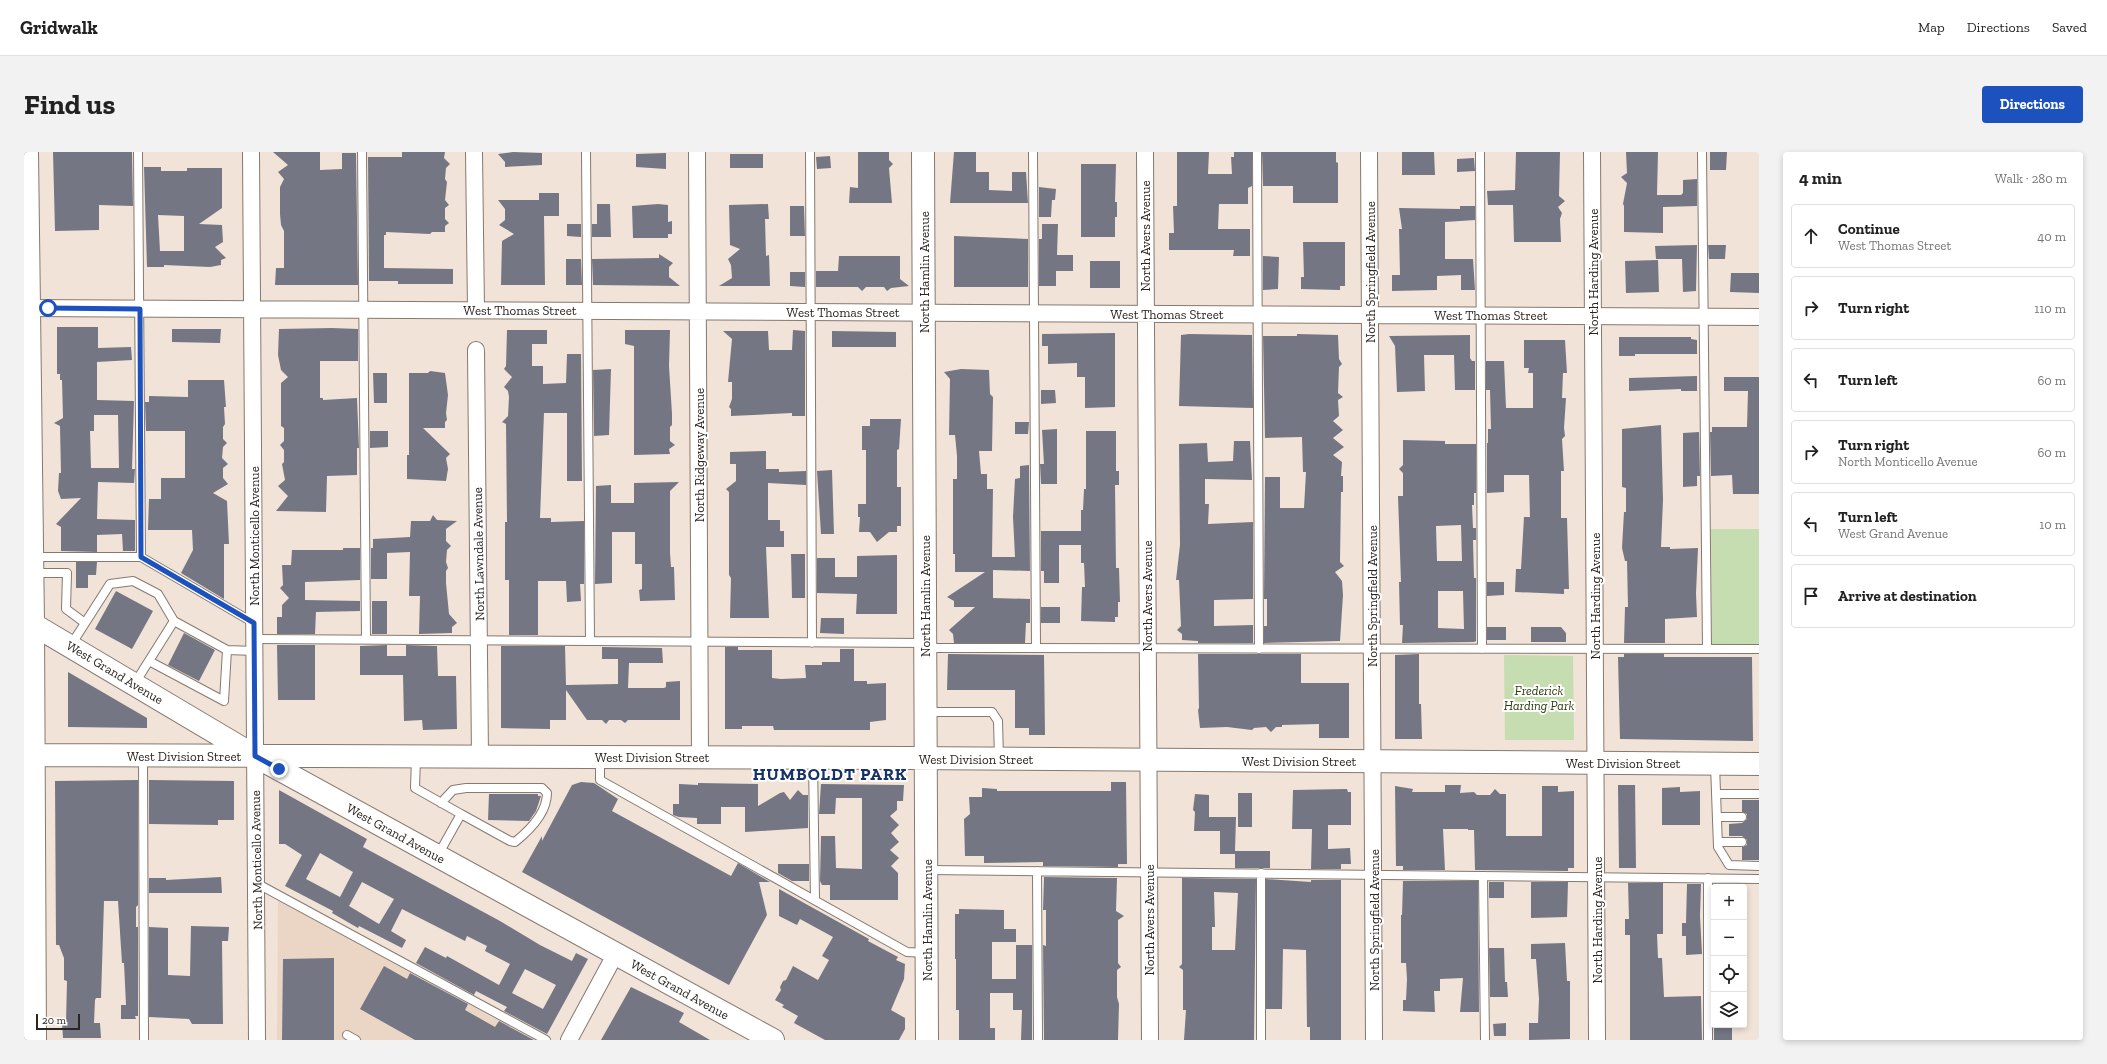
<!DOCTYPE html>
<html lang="en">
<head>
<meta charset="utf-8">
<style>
  :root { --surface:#fff; --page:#f2f2f2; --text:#222; --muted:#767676; --line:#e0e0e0; --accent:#1c51be }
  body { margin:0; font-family:"Zilla Slab",serif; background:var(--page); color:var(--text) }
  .controls { position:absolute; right:12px; bottom:12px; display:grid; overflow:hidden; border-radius:4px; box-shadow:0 2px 6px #0003 }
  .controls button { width:36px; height:36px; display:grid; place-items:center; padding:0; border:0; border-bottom:1px solid var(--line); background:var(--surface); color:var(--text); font:20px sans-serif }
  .scale { position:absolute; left:12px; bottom:10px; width:44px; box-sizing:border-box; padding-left:4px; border:2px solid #2b2521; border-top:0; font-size:11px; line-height:14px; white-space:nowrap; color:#2b2521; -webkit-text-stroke:3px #fff; paint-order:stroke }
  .stop { position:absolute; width:12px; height:12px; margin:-9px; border:3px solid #1c51be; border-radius:50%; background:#fff }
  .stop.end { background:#1c51be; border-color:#fff; box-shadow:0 1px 4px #0008 }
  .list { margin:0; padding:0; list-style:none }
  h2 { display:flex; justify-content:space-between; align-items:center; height:52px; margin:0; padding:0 16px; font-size:17px }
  h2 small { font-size:13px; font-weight:400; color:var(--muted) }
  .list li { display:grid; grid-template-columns:26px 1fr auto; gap:12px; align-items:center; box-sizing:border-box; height:64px; margin:0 8px 8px; padding:0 8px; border:1px solid var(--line); border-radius:4px }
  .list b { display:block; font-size:15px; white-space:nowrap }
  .list p { margin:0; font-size:13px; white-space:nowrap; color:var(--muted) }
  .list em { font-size:13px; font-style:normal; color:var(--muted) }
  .icon { flex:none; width:22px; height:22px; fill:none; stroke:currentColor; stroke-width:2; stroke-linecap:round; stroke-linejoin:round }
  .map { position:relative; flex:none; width:1735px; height:888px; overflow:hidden; border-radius:4px }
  header { display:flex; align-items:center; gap:24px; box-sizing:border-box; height:56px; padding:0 20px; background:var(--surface); border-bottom:1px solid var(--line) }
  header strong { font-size:19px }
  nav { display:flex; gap:22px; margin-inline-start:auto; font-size:14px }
  .intro { display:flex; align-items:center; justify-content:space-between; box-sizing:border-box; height:96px; padding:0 24px }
  h1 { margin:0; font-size:28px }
  .button { padding:10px 18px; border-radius:4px; background:var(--accent); color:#fff; font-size:14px; font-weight:700 }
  main { display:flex; gap:24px; padding:0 24px }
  aside { flex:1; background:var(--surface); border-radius:4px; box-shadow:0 2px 6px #0003 }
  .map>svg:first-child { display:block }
</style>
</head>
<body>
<header>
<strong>Gridwalk</strong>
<nav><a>Map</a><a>Directions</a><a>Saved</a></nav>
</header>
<div class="intro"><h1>Find us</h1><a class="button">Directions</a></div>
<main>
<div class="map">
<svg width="1735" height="888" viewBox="0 0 1735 888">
  <rect width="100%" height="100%" fill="#f1e3d7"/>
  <!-- built -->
  <path fill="#ebd6c6" d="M254 746 509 888H253Z"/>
  <!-- green -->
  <path fill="#c5ddb1" d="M1687 377H1735V493H1688Z
    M1480 503 1549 504 1550 588H1481Z"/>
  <!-- building -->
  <path fill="#757684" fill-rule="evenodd" d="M29 0H108L109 54 75 53V78L31 79Z
    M249 0H296V18L318 17V1H332L334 133H251L252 116H260V79L257 73 256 62V35L260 27 254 20 264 13Z
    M378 0H421L420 6 426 12 422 16 421 27 423 30 421 48 425 53 421 56V67L425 71 421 74V80H408L406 82 362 80V83H360V116L429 117V132H374V129H345L344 5H378Z
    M489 0 518 1V13L481 15V10L474 2Z
    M834 0H865V8L869 12 865 16 868 51H825L826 35 834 36Z
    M930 0H952V20H965V38L988 39V20H1002L1004 51H926Z
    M1153 0H1185L1184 22H1208L1207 5H1210V0H1228V34L1224 36V52H1195L1194 77H1226V104H1209L1210 98H1145V81H1150L1149 54H1153Z
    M1238 0H1312V10L1314 11V51H1269V34H1239Z
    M1378 0H1410L1411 23H1378Z
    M1492 0H1536L1535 44 1541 49 1534 55 1538 61 1536 67 1537 90H1490L1489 53H1464L1463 39 1491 38Z
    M1602 0H1634L1633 43H1657L1659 41V28L1673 27V54L1639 55V81L1600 80V54L1599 52 1603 31 1597 25 1603 21Z
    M1686 0H1703L1702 18H1686Z
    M642 1V17L612 15V2Z
    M706 2H739V16H706Z
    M806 4 807 16 793 17 792 5Z
    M1450 6 1451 19 1433 20V7Z
    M1057 12H1092L1091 50H1093V65H1091V85H1057Z
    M120 15H137V19H163V16H198V56L175 72 198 73 199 90 191 95 202 106 197 108V113L186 115 140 113V115H123ZM134 63 160 64V99H136Z
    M1015 35 1032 37 1031 48H1028L1027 65H1015Z
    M515 41H535V64H520L521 133H477L478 89 490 82 475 73 481 68V57L474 48H515Z
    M573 52H586L587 85H568V72H573Z
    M634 52 644 53V70L648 69V82H644V86H609L608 54Z
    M744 52 745 67H741L742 104 745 103 746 134H695L708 126 707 113 704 107 716 97 706 93 705 53Z
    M766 54H780L781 84H766Z
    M1436 54H1451V68L1421 70V107H1449L1451 138H1437V123L1413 124V138L1368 139V123H1376L1375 77H1378L1375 56 1436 57Z
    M543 72H557V85L543 84Z
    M1018 72H1034L1033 103H1049V119H1032V134H1015V87H1018Z
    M930 84 1004 87V135H930Z
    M1279 90H1321V134H1316V138L1277 137V125H1280Z
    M1673 93 1672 139 1659 140 1658 107H1632L1631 94Z
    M1684 93H1702L1701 107H1685Z
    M635 102 649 111 645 115V125L656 134 569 133 568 107 635 106Z
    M815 104H876V127L885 134 867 136 863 139 860 135H842L838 139 834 135H792V119H814Z
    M1239 104 1255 105 1254 137 1239 138Z
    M542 107H557L558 133H542Z
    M1634 108 1635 140 1602 141 1601 109Z
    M1066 109H1096V136H1066Z
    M766 120H781V135L766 134Z
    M1707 121H1735V141L1706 140Z
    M33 175H74V196L107 195 108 208 73 210V248L110 249 108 317H111L110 331 74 330 73 367 111 368V399H99L98 382 73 383V400L37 399V375L32 372 57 346 37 347 34 339 35 321H37L36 274 30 271 39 266 38 228H36V222H33ZM70 263H94L95 316H67L66 279H70Z
    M308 176 334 177V209H296V246H299V248L333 246 335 296H333V323L303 324 302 360 252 359 264 344 254 334 261 328 258 312 260 310V298L256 293 260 289V276L257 274V231L264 225 257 218 254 203 255 177Z
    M148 177H197L196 191 148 190Z
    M483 178H523V192H508V214H519V232L542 231 543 202H557L558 329H543V261H520L516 366H527V370L560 369V432H556L557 449 543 450 542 429H514V483H485V428H481V370H483L482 272 478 270 484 264 485 245 484 239 480 235 488 225 480 217 482 214Z
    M601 178H646L645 214 648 262V273L646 275V289L651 293 645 297 646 302 610 303V194L601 192Z
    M769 178 781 179V264H768V261L707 264V257L705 255 708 247V230H704L708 187 699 179H744L745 198H768Z
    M808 179 872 180V195H808Z
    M1091 181V255L1061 256V225H1053V211L1024 212V194H1018V182Z
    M1165 182 1228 183 1229 256 1155 254 1157 183Z
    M1273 182 1314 183 1315 207 1318 212 1315 215 1314 241 1319 245 1314 248 1315 264 1309 269 1319 278 1309 286 1320 295 1309 303 1318 310 1317 324H1319V340H1317L1316 410 1320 414 1311 420 1318 429 1319 443 1316 489 1240 491V474H1243V447H1240L1241 325H1256V356H1280L1282 320H1279L1278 285 1241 286 1239 184H1273Z
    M1446 183V206L1448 209H1451V238H1431L1430 203H1400L1401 239 1373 240 1371 194 1365 184Z
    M1595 185H1667V187L1673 188V202H1611V204H1595Z
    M1500 188H1541L1543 221H1539L1538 246H1542L1540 276 1541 284 1538 287 1540 319H1537V366H1543L1545 437H1540V442L1491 440 1492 417H1497L1500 365H1506L1505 323H1480V340L1463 341V291H1464V277H1467L1466 238H1462V209H1480L1482 256H1509V221H1504L1505 216H1500Z
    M587 217 585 283 570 284 569 218Z
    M937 217 965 218 966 242 969 245 968 299H955L957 322H963V337H969L968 405H991L989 365 991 327 996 326V314L1005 313 1006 419 969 418V446L1006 447V471H1002L1001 491H930L929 482 925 478 951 455H930V449L923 445 961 420H931V402H929V327H933V304L931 283H925L926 227 920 220Z
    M406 219 421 221 424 243 422 261 423 268 421 270V276H399L426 302 422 306 424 317 422 329 383 327V303H385V221H404Z
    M349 221H363V251H350Z
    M1673 224V239H1657V237L1605 239V226Z
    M1700 225H1735V342H1709L1708 323 1687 324 1686 280H1688V275H1723L1724 239H1700Z
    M164 228H200L202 255H200L201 272 199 275V287L203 291 199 295 198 306 204 312 199 316V326L204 332 189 341 203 349 205 392H200V447L157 421 169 398 168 378H124L125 347H137V326H161V279H122L121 250H125V244L164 245Z
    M1017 238H1031L1032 251 1017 252Z
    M846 267H877L875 297 873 298V335H877V374H873V380H865L853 390 846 380H835L836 365H834V352H842V298H838V274H846Z
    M991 270H1005L1004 282H991Z
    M1637 273 1639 348 1637 395H1646V397L1674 396 1672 441 1673 465 1641 467V491H1600L1601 455H1604L1603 409H1601L1598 396 1600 360H1602V336L1598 335V277Z
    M1033 277V332H1017L1016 312H1020L1018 278Z
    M346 279H364V295L346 296Z
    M1062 279H1092V319H1095V333H1091L1092 416H1095L1096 450H1094V465H1091V470L1057 469 1058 435H1061L1060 411H1057V393H1035V431H1020V419H1017V379H1057V358H1059L1060 337H1062Z
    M1675 280 1676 324H1673V334L1659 335V281Z
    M1379 288 1421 289V292H1452V341H1450V353H1448L1449 376H1452V388H1449L1450 426H1452V489L1450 490 1378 491 1379 473H1376L1375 430H1377L1374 344H1379V321L1375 317 1379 313ZM1437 373 1438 409H1413L1412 374ZM1414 439H1439L1440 477 1414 476Z
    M1210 289H1226L1228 328 1181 327V352H1185L1184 372 1229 370V447L1190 448V474L1229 473V491H1174V489L1158 488V482L1153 478 1157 474 1155 428H1152L1156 393 1155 292 1183 291 1184 310 1209 309Z
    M742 299V317H755V320L782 319V333L744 331V368H756V379H760V395H742L745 466H706L707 426 705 423V340L702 337 712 329V312H706V300Z
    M808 318 810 382H797L793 319Z
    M655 330 646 339V401L647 415H650L651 448 616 449 615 438 618 437V412H611V380H588V431L571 432 572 334 587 333V351H610V331Z
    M409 363 413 368 433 369 422 377V389L427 394 423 398 422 410 424 416 422 419V431L425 462 433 471 428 475V481L395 482 396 444H385L386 400 363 401V427H347V396H349V387L386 385 387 369H406Z
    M319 396H336V428L281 430V448L336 449V459L292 460 291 482H253V465H258V453L265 446 256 436 259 433 258 413H267L268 398H319Z
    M767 402H781V446H768Z
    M873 403V462H832L833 442 793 441V406H811V425H833V404Z
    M52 410H73L72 423H64V436H52Z
    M1463 430H1480V443L1463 444Z
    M92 439 129 459 108 497 71 477Z
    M348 449H363V482H348Z
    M1017 455H1036V471H1017Z
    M797 466H820V482L796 481Z
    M1463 475H1482V488H1463Z
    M1507 475H1537L1542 481V490H1507Z
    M160 481 191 498 175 529 144 513Z
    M253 493H291V548H254Z
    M363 493V504H382V493L413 494 414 524H432L433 577 399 578 398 568 380 569 379 523H336V494Z
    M477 494H541L542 533 594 532V507H578V495L638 496 639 511H605L604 536H640L642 535V530L656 529V568H604L601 571 597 568H585L582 572 578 568H563L542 538V568H526V577L477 576Z
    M701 495H714V498H748V526L757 527 782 526 781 513H798V510H816V497H830V529H843V532L862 531V568L846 570V578H750L749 574H718V577H701Z
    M924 502 1020 503 1021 583H1005V576H991V538H923Z
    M1174 502H1277V531H1325V586H1295V572L1258 573V575H1252L1247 580 1242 575 1230 576 1228 578 1203 575 1176 576 1174 558 1175 556Z
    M1395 502V552H1397L1398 587H1371V503Z
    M1600 502H1640V505H1728L1729 589 1596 587 1594 505H1600Z
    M44 520 123 566V576L44 575Z
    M114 628V753L112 755V775H114V864H111L112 867H97V853H102L100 811H98L94 749H80L77 846H72L71 848 70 871H76L77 886H39L38 871H42L43 829 40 828V806L35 793H32L31 629Z
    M125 628 210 629V668H194V673L125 672Z
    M557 630 570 631 594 647 588 659 707 724 714 711 746 730H735L743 763 705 833 498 720 518 684V689L548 633Z
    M1087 630H1102L1103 712H1094V715L1019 714V710L960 711V704H941L940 667 946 662 945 645H958V636L973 637V639H1087Z
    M674 631 734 632V654L756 641 760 640 766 648 774 638 779 643H784V676L721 680V655H697V672H673V666L655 665 649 663V652H655V632L674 633Z
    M797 632 880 633 879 649H873V658L866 664 875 673 867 681 875 690 866 698 875 706 867 714 874 721V748H806V733H798L796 729 797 684H811L812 716 838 717V646H812L811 662H795Z
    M1421 633H1437L1436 641 1450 640 1453 643H1466L1471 637 1476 642H1482V684H1518V634H1534V640L1550 639V716H1544V719L1451 718 1450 678H1444V677H1419L1421 718H1379V714H1372L1371 634 1389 637 1388 640H1421Z
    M1594 633H1611L1612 716H1595Z
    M1656 635V640L1676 639V673H1638V636Z
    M1323 637 1324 640H1327V673H1304V697L1326 696 1327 712H1317V717H1287L1288 677H1268L1269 638Z
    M255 638 343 687 339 695 476 769 516 793 548 809 552 801 564 807 523 882 480 859 483 855 452 839 450 843 392 811 401 795 422 806 423 804 475 833 486 812 461 799 463 794 443 784 441 789 378 757 367 779 382 788 378 796 335 774 334 776 308 761 309 759 261 734 278 703 261 692H255ZM296 701 329 720 316 745 282 727ZM338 730 370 747 355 772 325 754ZM501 817 532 833 519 857 488 841Z
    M1214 641H1228V675H1214Z
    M465 642H514V644H517L512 659 505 669 464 668Z
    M1171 642 1185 643V665H1212L1211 699H1246V716H1211V702H1196V679H1170L1171 660 1169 658Z
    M1718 648H1735V708H1718V695L1723 693V688L1718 684H1705V672L1718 671 1723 667V662L1718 660Z
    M754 712H785V729H768L754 721Z
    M197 725 198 741H125V726H142V728Z
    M1020 725 1093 726 1092 759 1100 764 1094 768V811L1097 815 1093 818V845L1095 852 1094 888H1020L1019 793 1022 794V758H1019Z
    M1158 726 1232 727 1230 888H1160L1162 858H1159V818L1155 815 1158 812ZM1190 740 1214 741 1211 798H1188V775H1191Z
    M1242 727 1287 730V728H1317V888H1286V875H1283L1282 798 1259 797 1258 857H1242Z
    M1379 729H1454L1455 860H1436L1439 826 1416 827V839H1410L1411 860 1379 859V848H1382L1383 827 1382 811H1377V763H1378Z
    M1465 730H1480V746H1465Z
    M1507 730H1544L1543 765 1507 766Z
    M1604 731H1639V782H1633L1634 806H1638L1640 845 1677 844 1678 888H1606V783H1601V767H1605Z
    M1663 732H1677L1676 764 1678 802 1662 803V784H1658V771H1662Z
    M755 737 845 787 844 789 874 805 872 808 881 812 880 827 867 858 881 866V877L875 888H801L770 871 774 864 758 855 760 853 751 848 757 838 756 835 759 829 762 828 769 814 794 828 805 808 798 804 809 785 776 767 773 773 755 764Z
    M935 757 980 758V777H992V790H968V827H992V793H1008V888H997L998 858H989V841H966V876H971V888H935V858H932V807H931V762H935Z
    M167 774 205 775 204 789H198L199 872H168L165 867 125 865V775L144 776V823L166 824Z
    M1541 791 1543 829H1546V887L1505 888V871H1514L1515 847 1512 807H1507V792Z
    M1465 796H1480L1481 830H1483L1484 845H1466Z
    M310 806V888H258L259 807Z
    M360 814 383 827 386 821 444 852 441 858 471 875 475 869 510 888H391L336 857Z
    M607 835 660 861 655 870 686 888H577Z
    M1482 871V884H1470L1469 872Z
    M1690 876H1708V888H1690Z"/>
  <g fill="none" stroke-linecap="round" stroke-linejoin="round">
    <!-- lane casing -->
    <g stroke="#86796f" stroke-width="10">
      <path id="lane" d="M114 0 117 405
        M338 0 342 487
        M562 0 566 489
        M786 0 788 491
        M1009 0 1012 496
        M1233 0 1235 497
        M1456 0 1458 497
        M1678 0 1683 497
        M9 405H117L230 471
        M9 421H43L42 457 61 471
        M230 487 901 491
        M47 493 86 432 109 429 134 442 150 469
        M902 496 1735 497
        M125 509 200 549 203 498
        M111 531 150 469 203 498 231 499
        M903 560H968L974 569 975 606
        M119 604 120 888
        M392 606 391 636 437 662
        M576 606V628L883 800 902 801
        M789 607 791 748
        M1691 613 1694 695 1705 713 1735 714
        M1692 642H1735
        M1693 665H1718
        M1694 690H1718
        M414 703 437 662 486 689 491 690C506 678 523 661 523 641L518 636H442L429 638 417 651
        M904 718 1735 727
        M1013 719 1014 888
        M1237 721V888
        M1459 724 1461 888
        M1684 726V888
        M232 731 522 888
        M323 883 332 888"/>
    </g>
    <!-- street casing -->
    <g stroke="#86796f" stroke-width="18">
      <path id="street" d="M227 0 233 888
        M450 0 452 158
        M673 0 676 605
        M1121 0 1126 888
        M1345 0 1350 888
        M1568 0 1573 888
        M0 156 1735 165
        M452 198 456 605
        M545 888 592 801"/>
    </g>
    <!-- secondary casing -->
    <g stroke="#86796f" stroke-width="24">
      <path id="secondary" d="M3 0 9 472 11 888
        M899 0 903 888
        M0 467 231 604 749 888
        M0 603 883 606 1735 612"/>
    </g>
    <!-- lane -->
    <use href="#lane" stroke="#fff" stroke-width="8"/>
    <!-- street -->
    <use href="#street" stroke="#fff" stroke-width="16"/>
    <!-- secondary -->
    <use href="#secondary" stroke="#fff" stroke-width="22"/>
  </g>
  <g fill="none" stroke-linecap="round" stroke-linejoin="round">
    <!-- route -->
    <path stroke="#1c51be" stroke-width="5" d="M24 156 116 157 117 405 230 471 231 604 255 617"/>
  </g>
  <g text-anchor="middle" stroke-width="4" stroke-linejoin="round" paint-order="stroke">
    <!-- street labels -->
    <g font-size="13" fill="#2b2521" stroke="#fff">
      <text transform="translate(1121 84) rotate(-90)" y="5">North Avers Avenue</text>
      <text transform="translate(900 120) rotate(-90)" y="5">North Hamlin Avenue</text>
      <text transform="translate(1346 120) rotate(-90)" y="5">North Springfield Avenue</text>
      <text transform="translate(1569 120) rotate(-90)" y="5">North Harding Avenue</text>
      <text x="496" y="163">West Thomas Street</text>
      <text x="819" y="165">West Thomas Street</text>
      <text x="1143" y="167">West Thomas Street</text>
      <text x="1467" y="168">West Thomas Street</text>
      <text transform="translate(675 303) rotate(-90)" y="5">North Ridgeway Avenue</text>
      <text transform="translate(230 384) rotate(-90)" y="5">North Monticello Avenue</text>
      <text transform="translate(454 402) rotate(-91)" y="5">North Lawndale Avenue</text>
      <text transform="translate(901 444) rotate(-90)" y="5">North Hamlin Avenue</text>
      <text transform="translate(1123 444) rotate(-90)" y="5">North Avers Avenue</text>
      <text transform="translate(1348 444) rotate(-90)" y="5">North Springfield Avenue</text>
      <text transform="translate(1571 444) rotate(-90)" y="5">North Harding Avenue</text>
      <text transform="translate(91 520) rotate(31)" y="5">West Grand Avenue</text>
      <text x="160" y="609">West Division Street</text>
      <text x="628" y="610">West Division Street</text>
      <text x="952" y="612">West Division Street</text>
      <text x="1275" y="614">West Division Street</text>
      <text x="1599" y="616">West Division Street</text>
      <text transform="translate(372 681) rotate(29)" y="5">West Grand Avenue</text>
      <text transform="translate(232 708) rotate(-91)" y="5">North Monticello Avenue</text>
      <text transform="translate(903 768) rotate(-90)" y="5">North Hamlin Avenue</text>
      <text transform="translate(1125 768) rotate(-90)" y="5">North Avers Avenue</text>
      <text transform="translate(1350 768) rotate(-90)" y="5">North Springfield Avenue</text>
      <text transform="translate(1573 768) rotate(-90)" y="5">North Harding Avenue</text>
      <text transform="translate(656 837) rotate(29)" y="5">West Grand Avenue</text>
    </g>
    <!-- park labels -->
    <g font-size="13" font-style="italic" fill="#263d0a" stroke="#fff">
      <text x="1515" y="543">Frederick<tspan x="1515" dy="15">Harding Park</tspan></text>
    </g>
    <!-- district labels -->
    <g font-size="17" font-weight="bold" letter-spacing="1" fill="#173267" stroke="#fff">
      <text x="806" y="628">HUMBOLDT PARK</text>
    </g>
  </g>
</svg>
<div class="controls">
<button>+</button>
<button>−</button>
<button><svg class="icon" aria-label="locate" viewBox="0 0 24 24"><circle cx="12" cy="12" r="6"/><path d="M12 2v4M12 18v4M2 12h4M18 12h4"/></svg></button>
<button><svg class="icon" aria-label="layers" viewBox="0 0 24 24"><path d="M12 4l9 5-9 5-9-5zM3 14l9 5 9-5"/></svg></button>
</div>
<div class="scale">20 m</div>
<div class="stop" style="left:24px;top:156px"></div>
<div class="stop end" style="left:255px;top:617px"></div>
</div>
<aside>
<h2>4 min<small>Walk · 280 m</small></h2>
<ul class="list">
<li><svg class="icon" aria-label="ahead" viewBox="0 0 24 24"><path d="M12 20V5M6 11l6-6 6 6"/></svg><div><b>Continue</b><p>West Thomas Street</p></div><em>40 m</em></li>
<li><svg class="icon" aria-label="right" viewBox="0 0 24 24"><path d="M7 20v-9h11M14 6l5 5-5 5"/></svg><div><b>Turn right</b></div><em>110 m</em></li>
<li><svg class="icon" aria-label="left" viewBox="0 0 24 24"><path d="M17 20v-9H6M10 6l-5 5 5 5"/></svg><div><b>Turn left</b></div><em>60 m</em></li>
<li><svg class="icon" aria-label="right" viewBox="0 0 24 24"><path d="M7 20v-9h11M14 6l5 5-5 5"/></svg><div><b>Turn right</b><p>North Monticello Avenue</p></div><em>60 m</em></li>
<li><svg class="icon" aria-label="left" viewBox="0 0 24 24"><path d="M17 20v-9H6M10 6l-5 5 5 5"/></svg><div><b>Turn left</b><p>West Grand Avenue</p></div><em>10 m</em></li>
<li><svg class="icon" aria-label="arrive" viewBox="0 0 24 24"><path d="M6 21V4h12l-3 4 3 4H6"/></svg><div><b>Arrive at destination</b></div></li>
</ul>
</aside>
</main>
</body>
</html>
